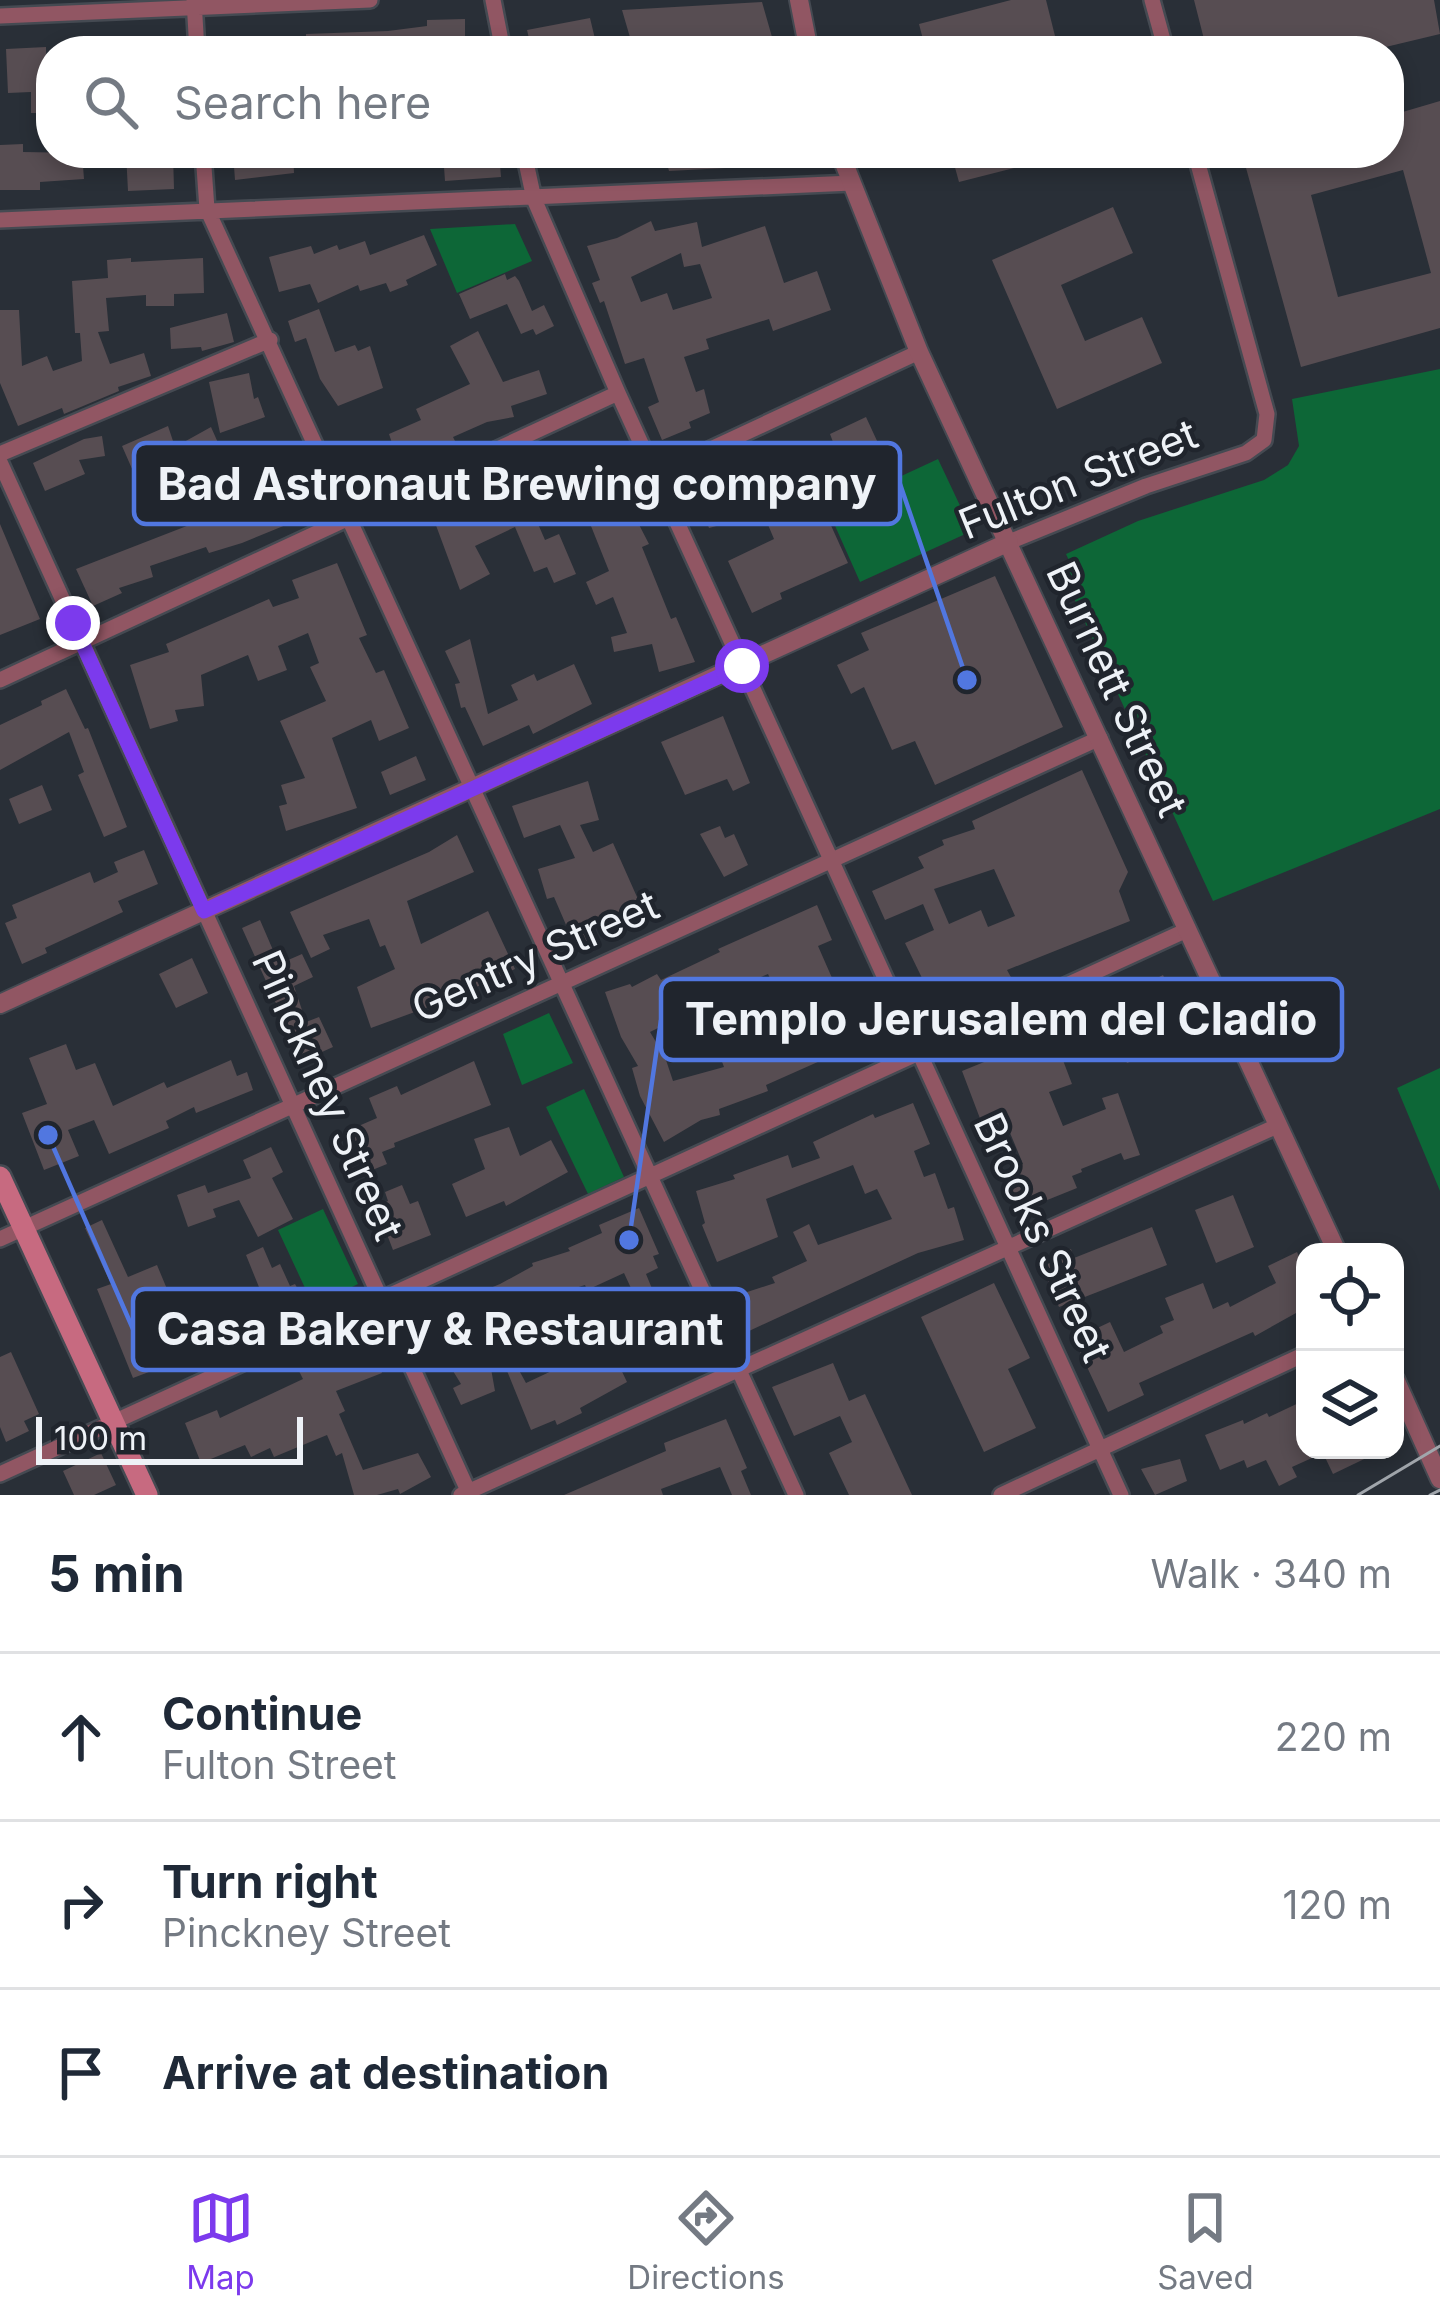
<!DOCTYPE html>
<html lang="en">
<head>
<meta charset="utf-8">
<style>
  :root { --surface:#fff; --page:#f6f6f7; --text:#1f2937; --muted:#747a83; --line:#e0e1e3; --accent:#7c3aed }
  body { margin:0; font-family:Inter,sans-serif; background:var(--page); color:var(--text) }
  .controls { position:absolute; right:36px; bottom:36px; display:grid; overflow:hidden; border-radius:24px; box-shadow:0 6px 18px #0003 }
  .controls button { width:108px; height:108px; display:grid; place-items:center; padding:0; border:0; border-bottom:3px solid var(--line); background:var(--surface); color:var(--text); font:60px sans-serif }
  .scale { position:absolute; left:36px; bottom:30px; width:267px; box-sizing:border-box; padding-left:12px; border:6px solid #eef2f7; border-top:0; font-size:33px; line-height:42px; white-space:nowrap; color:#eef2f7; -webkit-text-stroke:9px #20252d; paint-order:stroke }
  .stop { position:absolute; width:36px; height:36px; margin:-27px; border:9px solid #7c3aed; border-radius:50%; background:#fff }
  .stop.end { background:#7c3aed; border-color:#fff; box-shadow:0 3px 12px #0008 }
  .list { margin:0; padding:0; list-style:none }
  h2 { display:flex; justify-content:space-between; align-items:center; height:156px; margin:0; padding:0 48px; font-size:51px }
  h2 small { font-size:39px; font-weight:400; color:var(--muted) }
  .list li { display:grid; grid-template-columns:78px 1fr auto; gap:36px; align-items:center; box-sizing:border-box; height:168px; padding:0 48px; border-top:3px solid var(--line) }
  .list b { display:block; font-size:45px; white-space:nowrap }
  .list p { margin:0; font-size:39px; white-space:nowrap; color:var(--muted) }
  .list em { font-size:39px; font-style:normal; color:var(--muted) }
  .icon { flex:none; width:66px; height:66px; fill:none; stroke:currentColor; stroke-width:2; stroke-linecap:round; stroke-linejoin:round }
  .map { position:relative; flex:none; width:1440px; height:1495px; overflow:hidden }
  .search { position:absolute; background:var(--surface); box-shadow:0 6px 18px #0003; left:36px; right:36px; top:36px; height:132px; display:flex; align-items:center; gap:30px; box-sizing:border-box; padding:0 42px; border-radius:48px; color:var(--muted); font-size:45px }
  .sheet { height:660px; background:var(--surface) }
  nav { display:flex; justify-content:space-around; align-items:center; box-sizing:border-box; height:168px; border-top:3px solid var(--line); background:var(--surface); font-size:33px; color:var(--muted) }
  nav a { display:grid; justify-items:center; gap:6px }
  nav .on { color:var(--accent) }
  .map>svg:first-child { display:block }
</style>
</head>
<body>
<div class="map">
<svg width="1440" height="1495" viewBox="0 0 1440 1495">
  <rect width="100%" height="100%" fill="#292f37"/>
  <!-- green -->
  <path fill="#0d6737" d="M515 224 532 261 457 293 430 229Z
    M1440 369V809L1213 901 1061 570 1071 565 1066 554 1138 521 1264 480 1288 465 1299 446 1292 399Z
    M938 459 972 531 860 582 828 510Z
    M549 1013 573 1063 522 1085 503 1034Z
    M1440 1068V1191L1397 1088Z
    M584 1089 624 1177 588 1194 546 1107Z
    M323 1209 358 1284 350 1288 356 1300 319 1318 278 1230Z"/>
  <!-- building -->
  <path fill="#574d52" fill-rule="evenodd" d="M1011 0H1046L1055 36 994 51H926L919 24Z
    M1194 0H1434L1440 34 1369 51H1207Z
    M762 2 776 51H634L622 10Z
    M590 18 596 43 564 51H532L527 30Z
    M465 19V44L420 45V51H306V34L388 31 427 26V20Z
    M46 47 47 113H31V92L8 93 6 49Z
    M1440 101V328L1301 367 1243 157 1256 153H1389V116ZM1403 170 1431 273 1338 297 1311 195Z
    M23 144V152L82 153 84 179 40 182V190H0V145Z
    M126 153H173L174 189 128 191Z
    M233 153H293L294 173 235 180Z
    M443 153H499L501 177 445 181Z
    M664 153H785V165L669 171Z
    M951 153H1053L1054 158 959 182Z
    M1113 207 1133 253 1061 285 1085 341 1142 317 1162 363 1057 409 992 260Z
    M651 221 655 231 697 222 702 247 765 226 784 283 817 271 831 310 773 331 769 319 706 339 709 349 684 357 696 392 704 389 710 413 689 422 691 428 662 440 648 407 659 402 644 358 625 364 604 301 600 303 592 283 600 280 587 246 617 238ZM681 253 684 267 700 264 712 298 673 310 667 293 641 302 631 277Z
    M424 235 437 265 406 280 408 285 390 292 386 283 360 291 358 285 318 303 310 284 279 292 269 257 311 246 314 254 337 245 339 250 365 241 370 255Z
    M131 258V262L203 258 204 293 174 294V306H146V295L106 298 109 331 98 332 110 364 144 353 151 376 118 387 119 391 64 414 62 408 18 426 0 383V310H19L22 366 47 356 53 371 82 361 80 333H75L72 281 108 278 107 260Z
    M505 274 507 280 515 276 519 281 532 311 544 305 554 326 536 335 533 329 521 334 507 304 470 319 459 294Z
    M319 309 335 352 355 345 358 351 370 346 383 388 338 406 320 379 306 338 295 342 288 321Z
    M227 313 234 342 202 351 201 347 171 349 170 328Z
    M478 331 503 382 539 370 547 394 511 406 514 417 487 422 453 437 455 441 430 451 433 458 416 465 409 441V466L368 482 359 460 393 446 389 434 421 420 416 409 470 384 450 346Z
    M249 373 254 399 258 397 265 417 220 433 209 382Z
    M866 417 878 443 854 455 870 489 824 510 848 563 780 593 782 599 752 613 728 561 774 539 766 520 776 516 751 463 771 453 795 503 845 480 832 453 836 450 830 434Z
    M168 426 175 447 211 427 219 445 196 455 211 485 207 487 214 506 290 481 303 518 242 543 209 553 206 547 150 566 153 577 119 588 122 593 93 606 76 569 197 522 195 516 199 515 178 470 140 487 122 446Z
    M102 436 105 456 79 460 85 474 45 491 33 463 84 439Z
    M555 462 568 493 532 510 545 540 559 534 576 574 554 583 547 567 534 572 515 527 475 546 490 574 460 590 434 520 462 511 459 503 483 492 486 498 538 476 535 471Z
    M726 472 743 519 709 528 691 482Z
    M618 484 649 544 642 547 671 619 676 617 695 662 659 672 652 644 614 652 611 637 627 633 613 597 596 605 586 582 609 571 581 501Z
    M0 524 40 619 0 635Z
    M337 563 367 635 359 638 376 673 384 670 409 728 379 741 371 720 332 738 357 808 286 831 279 806 287 804 281 785 305 778 280 721 326 701 310 667 319 663 308 633 278 646 287 670 258 681 248 655 201 675 204 706 175 710 178 721 150 729 130 665 169 652 166 644 269 599 273 607 299 598 292 580Z
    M995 576 1063 727 935 785 915 741 892 750 864 687 851 694 837 665 869 650 861 633Z
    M470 639 488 714 518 700 511 685 534 674 537 681 574 664 592 704 533 734 529 725 483 746 465 707 461 708 455 684 460 683 445 651Z
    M66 689 85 729 88 728 127 827 104 837 78 775 84 772 69 732 0 770V725L42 705 41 701Z
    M723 716 750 783 733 791 727 779 685 795 661 742Z
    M416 756 426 780 390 795 381 772Z
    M1082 770 1128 872 1119 891 1130 921 1007 970 1012 979 938 1011 905 943 934 930 923 904 885 920 872 891 924 868 918 857 944 845 942 840 975 829 972 821ZM994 869 1015 916 988 927 981 910 949 924 934 889Z
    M588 781 599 820 580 825 593 852 613 843 641 906 593 930 597 939 576 948 554 897 547 899 538 869 575 858 560 825 524 838 512 806Z
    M42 785 52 810 19 824 9 799Z
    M720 826 725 838 734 834 748 865 724 877 700 834Z
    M457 835 474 872 407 901 421 944 488 911 515 969 453 998 371 1028 357 987 395 969 385 945 380 947 369 919 323 935 330 949 311 958 290 912 429 852Z
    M144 850 158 884 118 901 123 912 45 948 47 953 22 964 5 923 17 918 12 905 90 872 94 883 118 872 114 862Z
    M817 905 832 940 818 946 836 987 844 984 856 1016 863 1013 874 1037 766 1085 768 1091 719 1109 720 1115 701 1120 664 1142 640 1096 632 1068 638 1066 621 1037 605 992 630 984 632 987 657 974 661 980 720 952 718 949ZM768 974 775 989 782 986 794 1017 752 1035 757 1045 721 1059 724 1067 673 1081 665 1057 650 1032 694 1010 699 1021 727 1007 721 994Z
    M260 920 279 964 302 954 313 977 294 986 306 1022 319 1017 333 1047 302 1061 242 928Z
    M192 958 208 993 176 1008 159 974Z
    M1163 975 1193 1041 1163 1054 1161 1050 1127 1063 1102 1006Z
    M1053 1034 1072 1084 1049 1092 1063 1126 1106 1109 1102 1098 1118 1093 1140 1155 1124 1160 1121 1153 1081 1169 1082 1172 1072 1176 1077 1188 1020 1211 1004 1172 1023 1164 1005 1121 984 1129 962 1071Z
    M66 1044 76 1070 95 1063 113 1106 164 1082 167 1088 231 1060 237 1076 247 1072 253 1090 196 1113 194 1107 166 1121 169 1128 109 1154 94 1120 68 1130 79 1156 44 1170 22 1113 47 1104 29 1058Z
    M474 1061 491 1105 394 1143 395 1147 382 1152 387 1164 365 1173 347 1131 377 1118 369 1098 397 1086 401 1095Z
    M913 1103 930 1144 914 1151 924 1177 935 1173 948 1209 954 1207 964 1240 918 1253 749 1331 738 1295 775 1283 772 1277 807 1261 793 1232 809 1224 818 1245 892 1219 877 1189 865 1194 853 1165 766 1199 778 1237 717 1262 702 1225 705 1223 696 1191 735 1179 733 1175 788 1155 792 1168 820 1158 813 1142 873 1114 875 1118Z
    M509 1127 520 1156 551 1140 568 1172 506 1206 504 1201 466 1217 452 1184 485 1169 474 1139Z
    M271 1147 283 1172 272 1178 293 1219 258 1237 239 1200 213 1209 216 1217 188 1227 177 1195 205 1185 208 1193 251 1178 243 1160Z
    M402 1185 410 1204 418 1201 431 1235 393 1250 376 1206 388 1201 385 1192Z
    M1233 1195 1254 1247 1216 1263 1195 1210Z
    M639 1208 659 1254 653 1256 658 1268 646 1274 653 1291 636 1299 624 1273 587 1290 585 1285 540 1299 552 1324 499 1351 492 1333 485 1335 495 1391 461 1405 453 1388 461 1384 442 1353 434 1356 422 1319 461 1307 459 1301 500 1284 533 1266 532 1263 570 1251 568 1248 602 1233 599 1225Z
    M102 1220 128 1277 157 1265 177 1313 161 1320 178 1361 133 1378 97 1289 111 1284 85 1228Z
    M1152 1227 1167 1265 1059 1307 1040 1262 1071 1249 1074 1258Z
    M263 1247 272 1268 280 1264 290 1286 295 1284 302 1297 269 1312 246 1255Z
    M1297 1252 1305 1270V1308L1255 1336 1253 1332 1139 1383 1144 1395 1108 1412 1074 1339 1110 1322 1124 1352 1163 1333 1160 1326 1174 1320 1165 1298 1203 1283 1213 1309 1228 1302 1230 1307 1276 1283 1268 1266Z
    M994 1283 1030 1358 1008 1369 1036 1428 984 1452 921 1317Z
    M588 1325 599 1363 614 1355 627 1382 580 1408 582 1413 557 1425 555 1420 531 1430 501 1356 509 1352 526 1383 573 1361 566 1332Z
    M370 1341 382 1373 336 1391 345 1411 339 1414 363 1470 418 1453 431 1477 400 1494 398 1489 377 1495H354L342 1453 336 1456 327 1435 274 1457 270 1448 251 1457 245 1445 201 1463 185 1423 217 1410 220 1418 303 1379 299 1371Z
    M11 1352 39 1414 24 1421 29 1431 6 1442 0 1427V1357Z
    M833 1363 849 1401 865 1394 912 1495H849L829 1453 852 1442 840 1416 794 1436 772 1387Z
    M1305 1400V1450H1383L1333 1474 1323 1453 1292 1467 1297 1477 1279 1486 1266 1460 1247 1468 1244 1460 1220 1470 1205 1435 1243 1420 1244 1424 1267 1413 1269 1417Z
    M726 1419 747 1468 741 1471 751 1495H732L720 1467 661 1489 663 1495H564L666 1451 664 1443Z
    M101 1453 116 1485 94 1495H74L63 1471Z
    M1180 1459 1187 1481 1155 1495 1141 1469Z"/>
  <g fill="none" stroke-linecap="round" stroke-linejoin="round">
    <!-- minor casing -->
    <g stroke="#454a52" stroke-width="20">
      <path id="minor" d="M194 0 197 51
        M493 0 503 51
        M1152 0 1166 51
        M0 16 370 0
        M203 153 207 209 796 1495
        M524 153 534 199 618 393 1121 1495
        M0 220 852 183
        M0 454 270 340
        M0 462 470 1495
        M657 474 919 352
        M1009 542 1146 486 1246 453 1264 440 1267 414 1195 153
        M0 680 618 393
        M0 1239 1100 738
        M0 1474 1187 930
        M461 1495 1277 1126
        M1001 1495 1305 1354"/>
    </g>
    <!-- tertiary casing -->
    <g stroke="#454a52" stroke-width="22">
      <path id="tertiary" d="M799 0 809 51
        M840 153 919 352 1337 1252
        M0 1004 1009 542
        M1395 1379 1440 1479"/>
    </g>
    <!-- secondary casing -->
    <g stroke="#454a52" stroke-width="26">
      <path id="secondary" d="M0 1177 147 1495"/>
    </g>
    <!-- minor -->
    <use href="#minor" stroke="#915663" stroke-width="15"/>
    <!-- tertiary -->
    <use href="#tertiary" stroke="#915663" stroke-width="18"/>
    <!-- secondary -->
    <use href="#secondary" stroke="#c76a80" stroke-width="21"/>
    <!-- tram -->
    <path stroke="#a1a6ac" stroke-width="3" d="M1358 1495 1440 1446
      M1430 1495 1440 1490"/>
  </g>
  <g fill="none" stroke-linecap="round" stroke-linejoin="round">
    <!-- route -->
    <path stroke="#7c3aed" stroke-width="15" d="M73 623 204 911 742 666"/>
  </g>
  <g text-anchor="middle" stroke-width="9" stroke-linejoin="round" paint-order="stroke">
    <!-- street labels -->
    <g font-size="42" fill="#eef2f7" stroke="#20252d">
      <text transform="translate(1078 479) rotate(-22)" y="15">Fulton Street</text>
      <text transform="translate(1117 689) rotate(65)" y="15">Burnett Street</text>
      <text transform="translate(535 956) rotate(-24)" y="15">Gentry Street</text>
      <text transform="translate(328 1095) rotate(66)" y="15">Pinckney Street</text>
      <text transform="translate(1043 1237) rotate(65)" y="15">Brooks Street</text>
    </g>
  </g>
  <!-- callouts -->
  <path fill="none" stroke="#5177e0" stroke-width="4.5" d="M967 680L900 484M629 1240L661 1020M48 1135L133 1329"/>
  <g fill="#5177e0" stroke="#20252d" stroke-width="4.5">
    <circle cx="967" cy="680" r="12"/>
    <circle cx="629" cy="1240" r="12"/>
    <circle cx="48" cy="1135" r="12"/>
  </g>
  <g fill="#20252d" stroke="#5177e0" stroke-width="4.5">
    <rect x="134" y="443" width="766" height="81" rx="12"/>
    <rect x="661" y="979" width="681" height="81" rx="12"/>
    <rect x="133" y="1289" width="615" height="81" rx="12"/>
  </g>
  <g font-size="45" text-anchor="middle" font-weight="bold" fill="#eef2f7">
    <text x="517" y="500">Bad Astronaut Brewing company</text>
    <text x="1001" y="1035">Templo Jerusalem del Cladio</text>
    <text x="440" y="1345">Casa Bakery &amp; Restaurant</text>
  </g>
</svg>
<div class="controls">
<button><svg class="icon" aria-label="locate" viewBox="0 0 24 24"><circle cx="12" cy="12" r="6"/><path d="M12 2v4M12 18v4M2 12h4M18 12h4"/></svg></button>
<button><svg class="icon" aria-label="layers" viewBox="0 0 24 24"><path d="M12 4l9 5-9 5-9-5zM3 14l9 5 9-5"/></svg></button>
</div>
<div class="scale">100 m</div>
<div class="stop" style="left:742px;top:666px"></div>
<div class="stop end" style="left:73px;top:623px"></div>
<div class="search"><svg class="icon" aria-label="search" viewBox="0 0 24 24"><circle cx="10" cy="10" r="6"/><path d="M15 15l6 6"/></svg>Search here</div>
</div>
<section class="sheet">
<h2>5 min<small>Walk · 340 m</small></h2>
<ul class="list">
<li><svg class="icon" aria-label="ahead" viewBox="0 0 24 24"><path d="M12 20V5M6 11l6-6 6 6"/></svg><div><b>Continue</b><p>Fulton Street</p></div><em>220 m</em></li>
<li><svg class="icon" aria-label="right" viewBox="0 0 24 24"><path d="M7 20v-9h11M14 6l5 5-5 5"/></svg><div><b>Turn right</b><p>Pinckney Street</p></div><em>120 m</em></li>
<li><svg class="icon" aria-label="arrive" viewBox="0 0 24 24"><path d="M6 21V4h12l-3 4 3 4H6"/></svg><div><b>Arrive at destination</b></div></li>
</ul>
</section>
<nav>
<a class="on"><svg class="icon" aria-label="map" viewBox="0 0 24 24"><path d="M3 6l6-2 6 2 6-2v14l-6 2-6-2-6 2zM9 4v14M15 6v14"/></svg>Map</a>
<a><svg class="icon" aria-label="directions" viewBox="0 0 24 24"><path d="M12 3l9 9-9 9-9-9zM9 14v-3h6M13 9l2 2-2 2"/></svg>Directions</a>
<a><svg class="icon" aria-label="saved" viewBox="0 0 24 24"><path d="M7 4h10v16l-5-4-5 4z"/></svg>Saved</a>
</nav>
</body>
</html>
